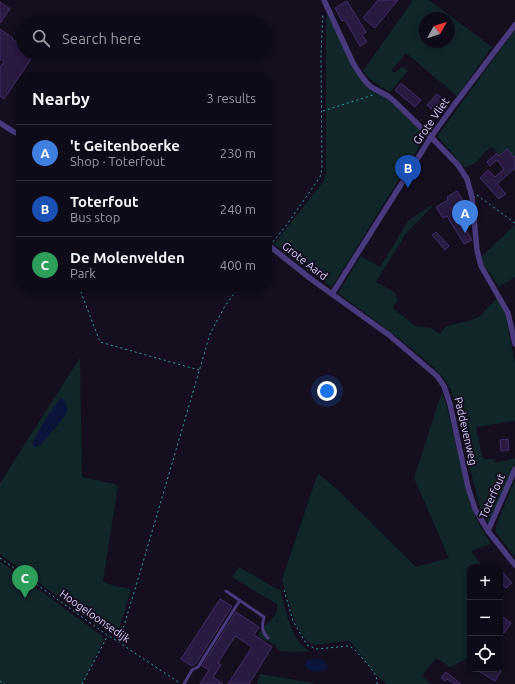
<!DOCTYPE html>
<html lang="en">
<head>
<meta charset="utf-8">
<style>
  :root { --surface:#0f0a17; --page:#181320; --text:#f1f3f6; --muted:#9b9aa1; --line:#2f2b36; --accent:#0b8043 }
  body { margin:0; font-family:Ubuntu,sans-serif; background:var(--page); color:var(--text) }
  .controls { position:absolute; right:12px; bottom:12px; display:grid; overflow:hidden; border-radius:8px; box-shadow:0 2px 6px #0003 }
  .controls button { width:36px; height:36px; display:grid; place-items:center; padding:0; border:0; border-bottom:1px solid var(--line); background:var(--surface); color:var(--text); font:20px sans-serif }
  .compass { position:absolute; left:419px; top:12px; width:36px; height:36px; border-radius:50%; background:var(--surface); box-shadow:0 2px 6px #0003; rotate:51deg }
  .you { position:absolute; left:327px; top:391px; width:14px; height:14px; margin:-10px; border:3px solid #fff; border-radius:50%; background:#1a73e8; box-shadow:0 0 0 6px #1a73e833 }
  .badge { display:grid; place-items:center; width:26px; height:26px; border-radius:50%; background:var(--accent); color:#fff; font-size:13px; font-weight:700 }
  .pin { position:absolute; translate:-50% -33px; filter:drop-shadow(0 1px 2px #0008) }
  .pin::after { content:''; position:absolute; top:21px; width:14px; height:12px; background:inherit; clip-path:polygon(0 0,100% 0,50% 100%) }
  .list { margin:0; padding:0; list-style:none }
  h2 { display:flex; justify-content:space-between; align-items:center; height:52px; margin:0; padding:0 16px; font-size:17px }
  h2 small { font-size:13px; font-weight:400; color:var(--muted) }
  .list li { display:grid; grid-template-columns:26px 1fr auto; gap:12px; align-items:center; box-sizing:border-box; height:56px; padding:0 16px; border-top:1px solid var(--line) }
  .list b { display:block; font-size:15px; white-space:nowrap }
  .list p { margin:0; font-size:13px; white-space:nowrap; color:var(--muted) }
  .list em { font-size:13px; font-style:normal; color:var(--muted) }
  .icon { flex:none; width:22px; height:22px; fill:none; stroke:currentColor; stroke-width:2; stroke-linecap:round; stroke-linejoin:round }
  .map { position:relative; flex:none; width:515px; height:684px; overflow:hidden }
  .search { position:absolute; background:var(--surface); box-shadow:0 2px 6px #0003; left:16px; top:16px; width:256px; height:44px; display:flex; align-items:center; gap:10px; box-sizing:border-box; padding:0 14px; border-radius:22px; color:var(--muted); font-size:15px }
  .panel { position:absolute; background:var(--surface); box-shadow:0 2px 6px #0003; left:16px; top:72px; width:256px; height:220px; border-radius:16px }
  .map>svg:first-child { display:block }
</style>
</head>
<body>
<div class="map">
<svg width="515" height="684" viewBox="0 0 515 684">
  <rect width="100%" height="100%" fill="#140e1f"/>
  <!-- green -->
  <path fill="#112629" fill-rule="evenodd" d="M413 0H429L492 47 457 96 406 53 391 71 394 72H396L400 68 405 67 408 71 390 92C380 87 370 80 363 71ZM425 18H449V42H425Z
    M327 10 356 71 391 102 420 130 424 136V139L332 287 297 263 274 244 323 182 326 174V25Z
    M515 30V171L492 147 484 153 477 162 465 168 439 138 438 137 439 134Z
    M431 205 433 206 407 232 376 282 397 294 395 297 398 299 393 308 415 326 431 328 438 333H441L446 326 472 320 479 317 498 297 505 313 515 364V421L476 427 482 457 487 460V459H494L495 463 515 458V463L489 524 482 514 466 454 456 405 451 390 445 380 431 365 396 336 338 293 361 256 380 267 408 221Z
    M515 225V277L499 287 483 263 481 257Z
    M79 359H80L82 477 115 484 118 486 103 581C110 586 122 587 131 589L117 636 116 638 84 616 0 554V483Z
    M442 392 446 403 471 507 478 523 491 544 471 551 483 567H470V657L450 667 436 658 422 676 431 684H387L375 674 350 641H346L314 645 309 643 305 639 296 624 282 580 318 473 337 489 416 567 449 558 414 478Z
    M515 480V557L495 531 498 521Z
    M0 561 102 636 101 637 103 639V641L82 684H0Z
    M239 567 279 590 280 589C286 610 290 640 310 651L297 652 279 651 275 645 258 636C259 633 261 630 263 628 270 620 279 615 277 604L232 577Z
    M260 674 313 683V684H257Z"/>
  <!-- water -->
  <path fill="#0b143b" d="M60 399H64L66 402 67 410 65 416 41 445 35 447 32 444C40 428 49 412 60 399Z
    M319 659 324 661 327 665 326 670C319 673 310 672 305 667V663L307 660H311Z"/>
  <!-- building -->
  <path fill="#281a40" stroke="#442d6b" d="M378 0H398L375 28 363 18Z
    M347 1 366 32 362 35 367 42 360 46 345 20 342 21 335 8Z
    M0 2 10 9 0 23Z
    M0 29 13 38 12 39 23 47V53H35L4 99 0 96V67L4 61 0 59Z
    M401 83 421 100 415 107 395 90Z
    M437 94 444 100 434 111 427 105Z
    M507 149 515 158V168L497 184 506 194 499 199 480 178 488 170 495 177 504 169 497 160 490 166 487 162 497 153 499 156Z
    M457 191 464 202 461 203 463 206 454 212 472 240 464 244 447 216 443 218 436 207 448 200 447 197Z
    M436 232 449 246 445 250 432 235Z
    M508 439 509 450 501 451 500 440Z
    M500 569 512 583 506 588 500 581Z
    M220 599 232 606 197 662 194 665 192 666 181 659Z
    M236 612 259 627 254 635 272 647 249 684H228L252 647 235 636 218 663 221 665 213 677 223 684H200L209 670 202 666Z
    M500 615 511 623 504 633 500 631Z
    M475 669H497L501 671 495 681Z
    M446 672 461 684H455L447 679 445 681 441 678Z"/>
  <g fill="none" stroke-linecap="round" stroke-linejoin="round">
    <!-- path -->
    <path stroke="#339fac" stroke-width="1" stroke-dasharray="2 3" stroke-linecap="butt" d="M323 111 373 95
      M477 195 515 223
      M273 242 288 223 320 177 322 169 321 55 323 13
      M79 287 100 342 199 370
      M0 558 107 635 119 642 130 650 180 683
      M284 590 293 621 307 645 317 649 349 646 354 649 370 667 376 676 377 681V684
      M119 642 139 576 210 334 225 306 239 287
      M0 681 5 684
      M82 684 107 637"/>
    <!-- lane -->
    <path stroke="#483a7c" stroke-width="3" d="M226 591 264 617C262 626 261 631 268 638
      M184 684 192 670 198 667 240 600"/>
    <!-- street -->
    <path stroke="#483a7c" stroke-width="5.5" d="M324 0 353 63 360 74 366 82 371 87 388 96 395 102 431 137 458 165 467 179 472 197 477 250 481 266 508 313 515 344
      M0 123 14 132 21 135
      M267 244 311 279 389 335 437 376 444 386 450 404 468 487 475 509 488 531 515 565
      M332 294 431 137 454 105 515 25
      M488 531 515 469"/>
  </g>
  <g text-anchor="middle" stroke-width="4" stroke-linejoin="round" paint-order="stroke">
    <!-- street labels -->
    <g font-size="11" fill="#dbcefd" stroke="#140e1f">
      <text transform="translate(431 121) rotate(-55)" y="4">Grote Vliet</text>
      <text transform="translate(305 261) rotate(38)" y="4">Grote Aard</text>
      <text transform="translate(466 431) rotate(77)" y="4">Paddevenweg</text>
      <text transform="translate(492 496) rotate(-66)" y="4">Toterfout</text>
      <text transform="translate(95 616) rotate(35)" y="4">Hoogeloonsedijk</text>
    </g>
  </g>
</svg>
<div class="controls">
<button>+</button>
<button>−</button>
<button><svg class="icon" aria-label="locate" viewBox="0 0 24 24"><circle cx="12" cy="12" r="6"/><path d="M12 2v4M12 18v4M2 12h4M18 12h4"/></svg></button>
</div>
<svg class="compass" viewBox="-18 -18 36 36"><path d="M0-13l5 13h-10z" fill="#e53935"/><path d="M0 13l5-13h-10z" fill="#9b9aa1"/></svg>
<div class="you"></div>
<div class="pin badge" style="left:465px;top:233px;background:#3f7fe0">A</div>
<div class="pin badge" style="left:408px;top:188px;background:#1a4fb4">B</div>
<div class="pin badge" style="left:25px;top:598px;background:#2e9e5b">C</div>
<div class="search"><svg class="icon" aria-label="search" viewBox="0 0 24 24"><circle cx="10" cy="10" r="6"/><path d="M15 15l6 6"/></svg>Search here</div>
<section class="panel">
<h2>Nearby<small>3 results</small></h2>
<ul class="list">
<li><span class="badge" style="background:#3f7fe0">A</span><div><b>'t Geitenboerke</b><p>Shop · Toterfout</p></div><em>230 m</em></li>
<li><span class="badge" style="background:#1a4fb4">B</span><div><b>Toterfout</b><p>Bus stop</p></div><em>240 m</em></li>
<li><span class="badge" style="background:#2e9e5b">C</span><div><b>De Molenvelden</b><p>Park</p></div><em>400 m</em></li>
</ul>
</section>
</div>
</body>
</html>
